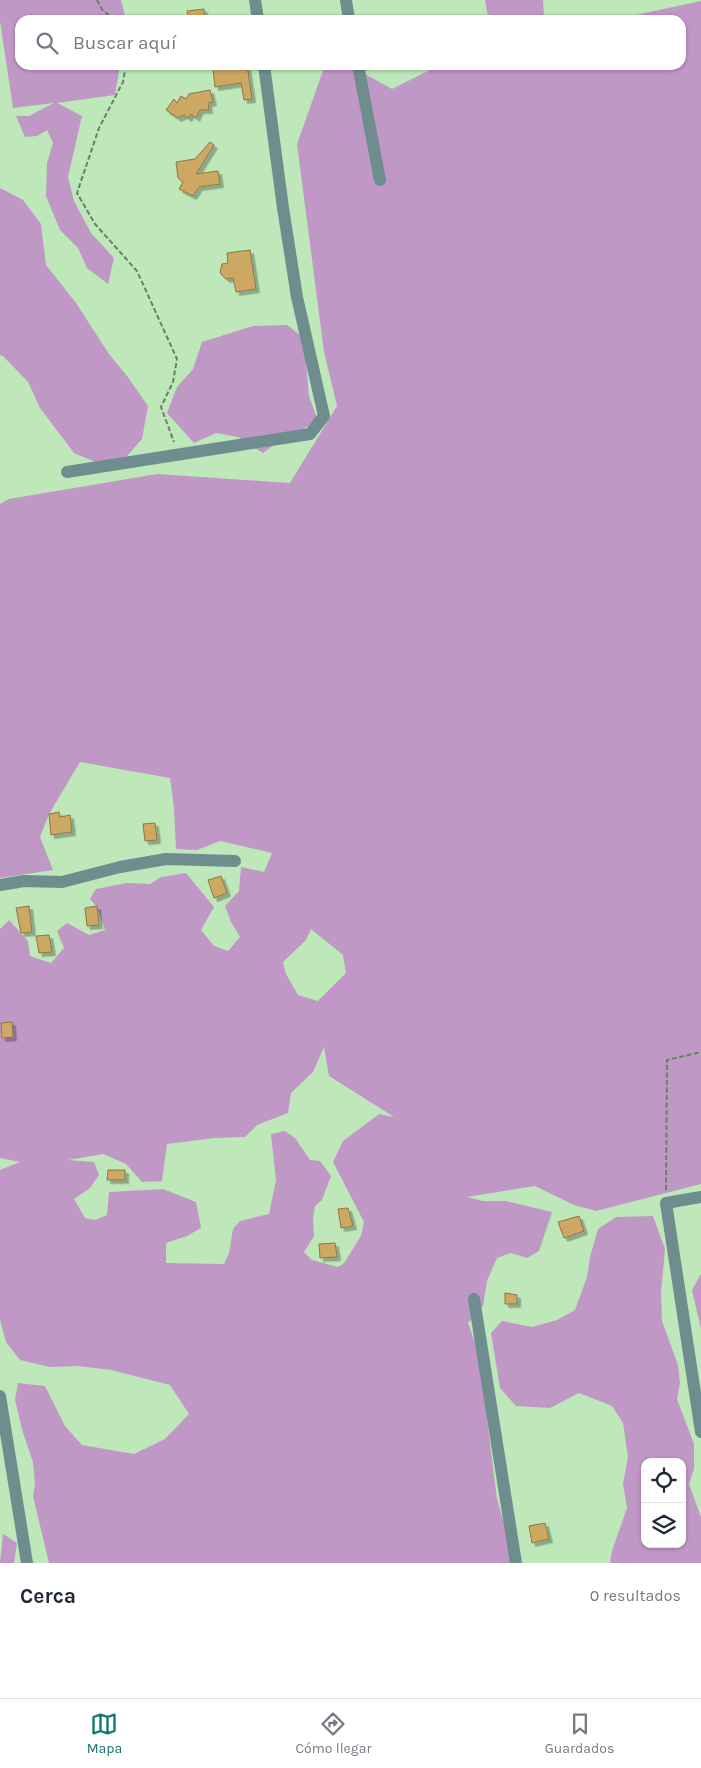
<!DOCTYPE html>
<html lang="es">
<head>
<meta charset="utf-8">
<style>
  :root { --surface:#fff; --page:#f2f2f3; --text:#1f2937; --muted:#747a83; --line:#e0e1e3; --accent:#0f766e }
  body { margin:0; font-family:Karla,sans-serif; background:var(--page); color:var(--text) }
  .controls { position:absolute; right:15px; bottom:15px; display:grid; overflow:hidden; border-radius:10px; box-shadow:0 1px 4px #0004 }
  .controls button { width:45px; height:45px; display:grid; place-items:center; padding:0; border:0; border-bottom:1px solid var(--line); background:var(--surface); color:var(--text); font:25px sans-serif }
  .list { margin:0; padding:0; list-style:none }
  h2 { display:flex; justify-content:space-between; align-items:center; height:65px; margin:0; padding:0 20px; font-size:21px }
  h2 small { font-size:16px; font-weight:400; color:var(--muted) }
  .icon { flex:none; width:28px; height:28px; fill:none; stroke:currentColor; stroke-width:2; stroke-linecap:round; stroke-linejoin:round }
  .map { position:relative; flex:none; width:701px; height:1563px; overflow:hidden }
  .search { position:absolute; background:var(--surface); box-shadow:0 1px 4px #0004; left:15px; right:15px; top:15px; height:55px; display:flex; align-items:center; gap:12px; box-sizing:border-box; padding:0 18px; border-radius:15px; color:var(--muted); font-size:19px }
  .sheet { height:135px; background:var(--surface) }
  nav { display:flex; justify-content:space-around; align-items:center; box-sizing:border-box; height:70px; border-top:1px solid var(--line); background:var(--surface); font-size:14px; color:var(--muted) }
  nav a { display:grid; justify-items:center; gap:2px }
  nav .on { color:var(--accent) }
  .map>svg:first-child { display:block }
</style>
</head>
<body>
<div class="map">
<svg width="701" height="1563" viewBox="0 0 701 1563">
  <defs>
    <filter id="shadow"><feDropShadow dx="3.5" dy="3.5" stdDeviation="0" flood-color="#0004"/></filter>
  </defs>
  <rect width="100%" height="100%" fill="#bee7ba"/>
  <!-- green -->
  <path fill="#c098c6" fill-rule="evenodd" d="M0 0H121L126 20H20V65H120L115 95 57 103 82 116 68 177 74 201 91 233 114 258 108 284 87 268 78 248 60 230 46 196 47 163 53 143 47 130 37 136 25 137 16 116H29L54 103 13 108 0 21Z
    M485 0H543L544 16 550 20H486L488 17Z
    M701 1V1184L596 1211 574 1205 535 1186 467 1197 483 1201H506L552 1212 539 1251 527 1258 511 1253 497 1258 487 1281 483 1306 468 1323 479 1354 497 1499 515 1563H49L33 1496 35 1485 33 1462 23 1433 15 1400 18 1383 45 1386 65 1426 82 1445 134 1454 165 1439 189 1414 170 1385 111 1370 78 1366 50 1367 20 1360 6 1342 0 1320V1170L20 1162 0 1158V929L9 920 28 941 30 956 51 963 64 948 57 931 67 923 89 935 105 930 97 907 90 899 96 889 127 883 150 884 161 877 186 873 214 907 201 930 214 946 228 951 240 937 231 922 225 906 239 891 241 867 264 872 272 853 220 841 197 850 176 849 174 808 170 778 80 762 49 814 40 837 53 870 0 878V504L9 499 157 474 290 483 337 406 324 352 297 144 325 65H349L392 89 440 65H681V20H612ZM311 929 343 955 346 973 318 1001 298 995 286 974 283 962 306 940ZM324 1047 329 1076 394 1117 379 1114 343 1141 333 1162 364 1222 361 1236 344 1263 338 1267 312 1260 304 1252 314 1236 313 1219 315 1206 322 1200 331 1176 320 1161 310 1160 295 1138 285 1131 271 1134 276 1180 269 1214 240 1221 233 1229 229 1253 224 1264 166 1263V1243L187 1236 201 1228 196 1202 163 1189 109 1192 107 1215 95 1220 85 1218 74 1199 90 1188 99 1175 94 1162 68 1160 103 1154 126 1164 142 1182 162 1181 167 1144 214 1138 245 1137 257 1125 288 1113 291 1093 313 1072Z
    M0 188 23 200 41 224 46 265 76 303 109 354 127 376 148 406 142 439 126 457 107 467 74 453 40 408 28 382 3 356 0 355Z
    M287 325 304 338 309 396 318 421 278 442 263 453 238 437 216 433 194 443 167 413 177 387 193 369 202 342 253 326Z
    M653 1216 665 1249 661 1293 662 1321 678 1365 680 1383 677 1399 694 1444V1469L689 1484 701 1517V1563H610L612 1551 627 1508 623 1484 628 1457 623 1423 612 1406 579 1393 550 1408 516 1406 500 1388 491 1333 502 1321 532 1327 557 1320 575 1310 587 1277 590 1257 598 1229 616 1217ZM645 1462H682V1544H645Z
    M701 1274V1329L692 1290Z
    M3 1534 17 1543 14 1563H0Z"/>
  <!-- building -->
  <path fill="#cda863" stroke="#8f7544" filter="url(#shadow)" d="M204 9 205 20H188L187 11Z
    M238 65H247L252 99 244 100 241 83 215 87 213 69Z
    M210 90 213 102 208 103 209 110H200L196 118 191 114 188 118 184 115 178 118 166 110 174 99 177 103 181 96 186 99 189 94Z
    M210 142 214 145 196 174 218 171 220 184 199 187 193 196 179 189 183 182 178 178 176 162 195 159Z
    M250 250 256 289 236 292 233 278 226 279 220 273 222 264 228 263 227 253Z
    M59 812 60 817 70 815 72 832 51 835 49 814Z
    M155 823 157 840 145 841 143 824Z
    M221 876 227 893 214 898 208 880Z
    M29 906 32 932 21 933 16 908Z
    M97 906 99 925 87 926 85 908Z
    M49 935 52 952 39 953 36 936Z
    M12 1022 13 1037 2 1038 1 1023Z
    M108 1170H125V1180H107Z
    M348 1208 353 1226 341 1228 338 1209Z
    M579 1216 584 1231 564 1238 558 1222Z
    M335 1243 337 1257 320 1258 319 1244Z
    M505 1293 517 1295V1304H505Z
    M545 1523 549 1539 532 1543 529 1526Z"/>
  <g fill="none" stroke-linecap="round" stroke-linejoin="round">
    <!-- path -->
    <path stroke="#668263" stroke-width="2" stroke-dasharray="5 2.5" stroke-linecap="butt" d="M97 0 103 11 116 20
      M126 65 123 82 99 128 77 193 95 224 137 271 177 359 173 382 161 407 174 442
      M666 1190 667 1060 701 1052"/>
    <!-- minor -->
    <path stroke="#6f8d8f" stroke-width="12" d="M255 0 258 20
      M346 0 349 20
      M358 65 380 180
      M67 472 310 434 324 416 297 297 283 208 264 65
      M0 885 24 881 62 882 120 867 166 859 235 861
      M701 1197 666 1203 701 1432
      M474 1299 516 1563
      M0 1396 27 1563"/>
  </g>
</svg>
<div class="controls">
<button><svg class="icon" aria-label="locate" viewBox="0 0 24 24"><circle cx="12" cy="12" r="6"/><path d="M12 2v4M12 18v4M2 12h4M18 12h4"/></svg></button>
<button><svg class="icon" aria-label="layers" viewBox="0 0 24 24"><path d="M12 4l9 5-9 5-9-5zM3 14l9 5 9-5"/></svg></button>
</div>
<div class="search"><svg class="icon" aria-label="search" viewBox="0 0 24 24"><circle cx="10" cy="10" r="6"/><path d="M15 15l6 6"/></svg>Buscar aquí</div>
</div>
<section class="sheet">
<h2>Cerca<small>0 resultados</small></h2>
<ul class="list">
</ul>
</section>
<nav>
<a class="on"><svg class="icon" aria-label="map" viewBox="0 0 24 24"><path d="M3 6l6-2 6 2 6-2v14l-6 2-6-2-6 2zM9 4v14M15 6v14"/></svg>Mapa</a>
<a><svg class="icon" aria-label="directions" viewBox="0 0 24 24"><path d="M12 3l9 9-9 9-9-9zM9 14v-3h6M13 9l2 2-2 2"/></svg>Cómo llegar</a>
<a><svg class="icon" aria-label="saved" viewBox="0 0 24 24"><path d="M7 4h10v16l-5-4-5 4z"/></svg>Guardados</a>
</nav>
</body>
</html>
